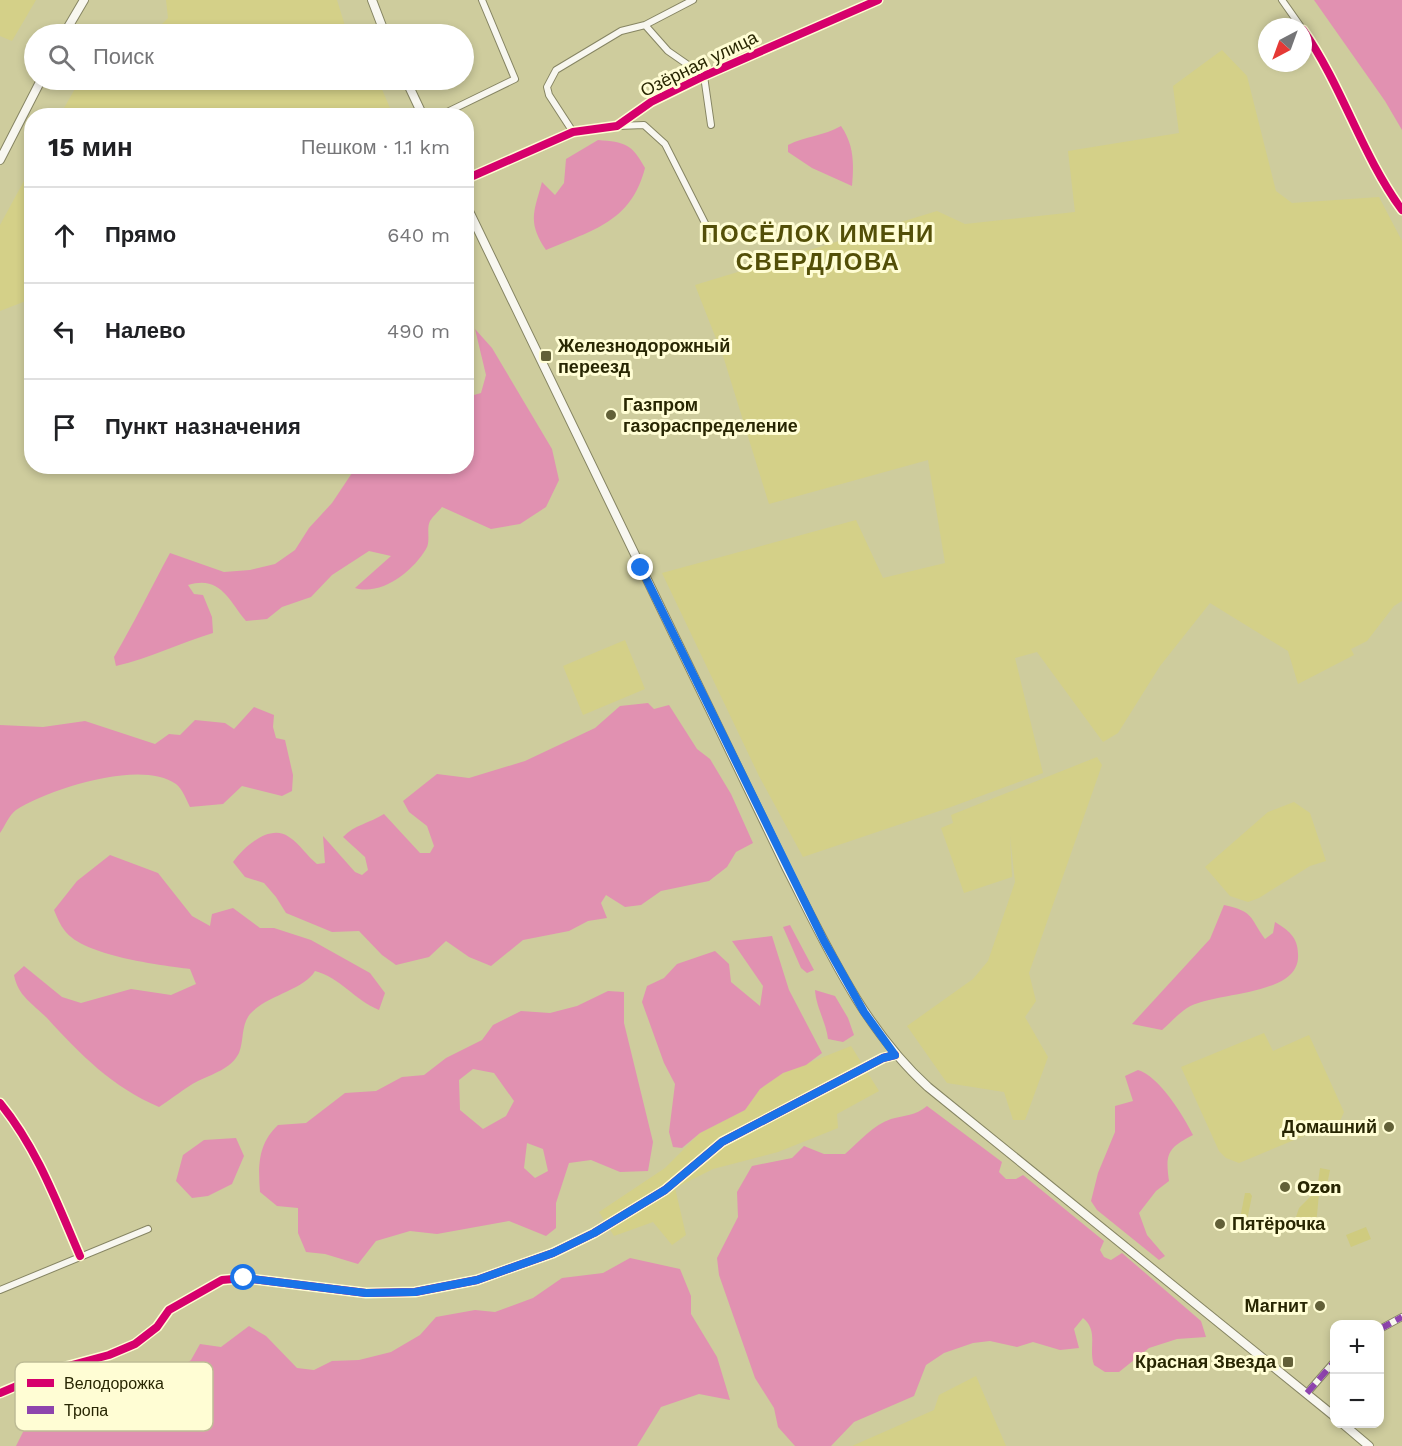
<!DOCTYPE html>
<html lang="ru">
<head>
<meta charset="utf-8">
<style>
  :root { --surface:#fff; --page:#f2f2f2; --text:#202124; --muted:#757577; --line:#e0e0e0 }
  body { margin:0; font-family:"Work Sans",sans-serif; background:var(--page); color:var(--text) }
  .controls { position:absolute; right:18px; bottom:18px; display:grid; overflow:hidden; border-radius:12px; box-shadow:0 3px 9px #0003 }
  .controls button { width:54px; height:54px; display:grid; place-items:center; padding:0; border:0; border-bottom:2px solid var(--line); background:var(--surface); color:var(--text); font:30px sans-serif }
  .compass { position:absolute; left:1258px; top:18px; width:54px; height:54px; border-radius:50%; background:var(--surface); box-shadow:0 3px 9px #0003; rotate:221deg }
  .stop { position:absolute; width:18px; height:18px; margin:-14px; border:4px solid #1a73e8; border-radius:50%; background:#fff }
  .stop.end { background:#1a73e8; border-color:#fff; box-shadow:0 2px 6px #0008 }
  .list { margin:0; padding:0; list-style:none }
  h2 { display:flex; justify-content:space-between; align-items:center; height:78px; margin:0; padding:0 24px; font-size:26px }
  h2 small { font-size:20px; font-weight:400; color:var(--muted) }
  .list li { display:grid; grid-template-columns:39px 1fr auto; gap:18px; align-items:center; box-sizing:border-box; height:96px; padding:0 24px; border-top:2px solid var(--line) }
  .list b { display:block; font-size:22px; white-space:nowrap }
  .list em { font-size:20px; font-style:normal; color:var(--muted) }
  .icon { flex:none; width:33px; height:33px; fill:none; stroke:currentColor; stroke-width:2; stroke-linecap:round; stroke-linejoin:round }
  .map { position:relative; flex:none; width:1402px; height:1446px; overflow:hidden }
  .search { position:absolute; background:var(--surface); box-shadow:0 3px 9px #0003; left:24px; top:24px; width:450px; height:66px; display:flex; align-items:center; gap:15px; box-sizing:border-box; padding:0 21px; border-radius:33px; color:var(--muted); font-size:22px }
  .panel { position:absolute; background:var(--surface); box-shadow:0 3px 9px #0003; left:24px; top:108px; width:450px; height:366px; border-radius:24px }
  .map>svg:first-child { display:block }
</style>
</head>
<body>
<div class="map">
<svg width="1402" height="1446" viewBox="0 0 1402 1446">
  <rect width="100%" height="100%" fill="#cecc9d"/>
  <!-- built -->
  <path fill="#d4d088" d="M0 0H36L12 41 0 36Z
    M166 0H337L346 29 357 25 361 34H152L168 18Z
    M1222 50 1247 76 1276 191 1292 203 1379 197 1402 241V601L1394 606 1367 641 1351 649 1354 655 1298 684 1288 651 1210 603 1160 666 1118 733 1103 742 1037 652 1015 658 1043 773 951 807 803 857 759 776 662 573 856 520 883 578 945 563 928 460 769 504 724 359 695 285 937 211 965 224 1075 212 1068 151 1179 133 1173 86Z
    M80 80H378L393 115H60Z
    M31 168V299L0 311V225Z
    M625 640 645 689 583 715 563 666Z
    M1097 757 1102 765 1029 973 1036 1001 1025 1017 1048 1057 1025 1120H1013L1004 1092 947 1083 907 1026 973 979 988 961 1015 882 1010 836 1012 877 964 893 941 828 953 823 951 815Z
    M1294 802 1310 813 1326 861 1310 866 1259 898 1248 902 1230 896 1205 867 1268 812Z
    M1264 1033 1273 1051 1309 1035 1344 1112 1340 1121 1239 1163 1226 1158 1219 1151 1181 1067Z
    M851 1046 879 1091 837 1114 838 1128 778 1152 713 1169 675 1188 686 1235 672 1245 653 1222 614 1236 599 1212 665 1168 700 1133 745 1110 760 1089 783 1073Z
    M976 1376 1006 1446H852L934 1410 939 1395Z"/>
  <!-- green -->
  <path fill="#cfcb7f" d="M1320 1168 1330 1170 1327 1185 1318 1183 1324 1186 1322 1194H1319L1316 1225 1295 1220 1299 1208 1317 1190Z
    M1245 1193H1250L1252 1196 1245 1230 1238 1229Z
    M1366 1227 1371 1239 1351 1247 1346 1235Z"/>
  <!-- water -->
  <path fill="#e191b1" fill-rule="evenodd" d="M1314 0H1402V130L1385 101Z
    M841 126C854 145 854 163 852 186L812 168 788 152V145C805 136 824 136 841 126Z
    M598 140C625 142 632 144 645 168 631 222 593 230 546 250 527 222 534 212 542 182L555 195 564 183 566 159Z
    M475 329 492 348 552 449 559 480 546 507 520 524 491 529 442 507C439 511 433 516 430 521 426 529 431 541 426 549 413 571 382 596 355 588L391 556 369 551 332 575 311 597 282 607 267 619 246 621C228 599 220 575 188 585L194 594 203 595 212 617 213 633C180 643 150 658 116 666L114 657C134 623 151 588 170 553L224 572 250 570 275 564 295 550 309 528 332 503 356 467 466 466 467 397 481 393 486 375Z
    M648 703 654 709 669 705 697 749 710 759 731 794 753 843 736 852 727 867 709 881 661 891 641 905 625 907 606 895 601 903 607 918 588 921 569 931 523 940 491 966 469 957 446 941 429 957 396 965 382 955 359 931 332 932 286 913 276 897 264 883 245 877 233 862C244 847 270 823 289 837 300 844 307 856 317 864L325 863 323 836 355 872 362 875 368 870 365 857 343 837C354 825 370 823 384 814L420 853H430L434 846 427 826 409 812 403 801 437 774 469 778 525 761 595 728 620 706Z
    M254 707 274 715 273 727 276 738 285 740 293 775 292 791 282 796 242 786 223 804 190 807C187 801 182 788 176 784 141 759 49 789 16 810 9 815 5 826 0 833V725L43 727 85 721 155 744 169 734 180 735 195 720 225 723 234 729Z
    M110 855 158 873 192 916 210 926 212 914 233 908 260 928H274L311 940 370 973 385 993 379 1010C353 999 341 978 315 971 304 990 267 995 250 1014 241 1025 244 1041 239 1053 231 1069 212 1074 198 1081 184 1088 172 1099 159 1107 112 1087 81 1055 47 1018 32 1003 18 996 14 975L24 966 62 997 81 1003 131 989 171 995 196 984 190 969C160 965 84 956 65 931 60 925 57 917 54 910L77 881Z
    M1224 905C1255 912 1249 917 1265 939L1273 933 1275 922C1288 930 1298 937 1298 954 1301 997 1215 991 1187 1008 1178 1014 1170 1023 1162 1030L1132 1024 1210 939Z
    M790 925 814 970 807 973 801 968 783 927Z
    M772 936 789 990 822 1053 806 1065 783 1073 760 1089 745 1110 700 1133 682 1148 673 1147 669 1132 675 1084 664 1063 642 1002 647 986 664 978 677 964 715 951 729 964 731 982 760 1006 763 986 732 941Z
    M815 990 835 996 848 1018 854 1035 843 1042 828 1039C826 1022 816 1007 815 990Z
    M608 991 624 992V1023L653 1142 648 1171 620 1172 591 1160 569 1163 556 1203V1228L546 1236 509 1221 437 1234 410 1231 376 1241 358 1264 325 1254 306 1252 298 1233V1208L277 1206 260 1192C258 1165 258 1144 278 1125L306 1123 345 1093 376 1091 402 1077 424 1075 446 1058 482 1040 493 1025 521 1011 550 1013 577 1006ZM473 1069 494 1073 514 1101 506 1116 483 1129 460 1110 459 1080ZM527 1143 543 1149 548 1171 535 1178 524 1168Z
    M1138 1070C1159 1076 1183 1115 1193 1135 1168 1148 1165 1153 1169 1181L1156 1191 1139 1213 1147 1235 1165 1256 1159 1260 1097 1210 1091 1201 1098 1173 1115 1132V1106L1133 1101 1125 1076Z
    M927 1106 1002 1162 999 1172 1006 1179H1016L1023 1175 1104 1241 1100 1250 1104 1257 1111 1260 1122 1253 1201 1321 1206 1337 1177 1339 1149 1348 1119 1372H1105L1094 1365C1088 1348 1099 1331 1083 1318L1074 1329 1079 1348 1060 1350 1033 1342 1017 1347 990 1341 973 1343 944 1353 926 1365 914 1396 854 1422 831 1446H795L778 1427 774 1408 755 1378 719 1275 717 1258 738 1217 737 1192 752 1166 792 1158 804 1146 824 1154H845C859 1142 873 1125 891 1119 905 1115 915 1116 927 1106Z
    M236 1138 244 1156 232 1184 208 1196 192 1198 176 1181 183 1155 204 1140Z
    M630 1258 680 1269 691 1296V1314L717 1357 730 1400 699 1394 661 1407 637 1446H16L25 1428 58 1415 85 1399 114 1398 132 1386 141 1373 164 1380 191 1360 200 1344 221 1347 249 1326 266 1336 297 1368 314 1370 332 1361 359 1360 391 1352 420 1335 436 1317 475 1310 495 1312 533 1298 562 1278 603 1273Z"/>
  <g fill="none" stroke-linecap="round" stroke-linejoin="round">
    <!-- street casing -->
    <g stroke="#868563" stroke-width="8">
      <path id="street" d="M1282 0 1301 27
        M645 25 668 51 704 76 711 125
        M1303 30C1343 87 1361 154 1402 210
        M439 116 515 79 482 0
        M618 126 644 125 665 144 708 229 728 237
        M573 132 549 95 547 87 556 70 621 31 645 25 693 0
        M466 179 573 132 617 126 651 102 704 76 878 0
        M0 1103C37 1148 57 1203 80 1256
        M0 1290 148 1229
        M1380 1329 1402 1317
        M0 1393 57 1369 109 1355 135 1344 157 1327 169 1310 222 1280 244 1278 366 1293 415 1292 477 1280 553 1253 594 1233 665 1190 722 1142 883 1058 895 1055
        M1307 1393 1334 1362"/>
    </g>
    <!-- secondary casing -->
    <g stroke="#868563" stroke-width="10">
      <path id="secondary" d="M372 0 385 34
        M64 34 84 0
        M406 80 423 116
        M0 160 41 80
        M466 205 787 869C827 947 863 1028 928 1087L1334 1416
        M1343 1424 1369 1446"/>
    </g>
    <!-- street -->
    <use href="#street" stroke="#f8f7f0" stroke-width="6"/>
    <!-- secondary -->
    <use href="#secondary" stroke="#f8f7f0" stroke-width="8"/>
    <!-- quiet -->
    <path stroke="#8e44ad" stroke-width="6" stroke-dasharray="12 6" stroke-linecap="butt" d="M1380 1329 1402 1317
      M1307 1393 1334 1362"/>
    <!-- cycleway casing -->
    <g stroke="#fffdd4" stroke-width="11">
      <path id="cycleway" d="M1303 30C1343 87 1361 154 1402 210
        M466 179 573 132 617 126 651 102 704 76 878 0
        M0 1103C37 1148 57 1203 80 1256
        M0 1393 57 1369 109 1355 135 1344 157 1327 169 1310 222 1280 244 1278 366 1293 415 1292 477 1280 553 1253 594 1233 665 1190 722 1142 883 1058 895 1055"/>
    </g>
    <!-- cycleway -->
    <use href="#cycleway" stroke="#d6006c" stroke-width="8"/>
  </g>
  <g fill="none" stroke-linecap="round" stroke-linejoin="round">
    <!-- route -->
    <path stroke="#1a73e8" stroke-width="8" d="M244 1278 366 1293 415 1292 477 1280 553 1253 594 1233 665 1190 722 1142 883 1058 895 1055 864 1012 824 941 641 568"/>
  </g>
  <!-- markers -->
  <g fill="#626038" stroke="#fffdd4" stroke-width="2">
    <rect x="540" y="350" width="12" height="12" rx="3"/>
    <circle cx="611" cy="415" r="6"/>
    <circle cx="1389" cy="1127" r="6"/>
    <circle cx="1285" cy="1187" r="6"/>
    <circle cx="1220" cy="1224" r="6"/>
    <circle cx="1320" cy="1306" r="6"/>
    <rect x="1282" y="1356" width="12" height="12" rx="3"/>
  </g>
  <g text-anchor="middle" stroke-width="6" stroke-linejoin="round" paint-order="stroke">
    <!-- street labels -->
    <g font-size="18" fill="#282602" stroke="#fffdd4">
      <text transform="translate(699 64) rotate(-26)" y="6">Озёрная улица</text>
    </g>
    <!-- poi labels -->
    <g font-size="18" font-weight="bold" fill="#282602" stroke="#fffdd4" text-anchor="start">
      <text x="558" y="352">Железнодорожный<tspan x="558" dy="21">переезд</tspan></text>
      <text x="623" y="411">Газпром<tspan x="623" dy="21">газораспределение</tspan></text>
      <text x="1377" y="1133" text-anchor="end">Домашний</text>
      <text x="1297" y="1193">Ozon</text>
      <text x="1232" y="1230">Пятёрочка</text>
      <text x="1308" y="1312" text-anchor="end">Магнит</text>
      <text x="1276" y="1368" text-anchor="end">Красная Звезда</text>
    </g>
    <!-- district labels -->
    <g font-size="24" font-weight="bold" letter-spacing="1.5" fill="#534f08" stroke="#fffdd4">
      <text x="818" y="242">ПОСЁЛОК ИМЕНИ<tspan x="818" dy="28">СВЕРДЛОВА</tspan></text>
    </g>
  </g>
  <!-- legend -->
  <rect x="15" y="1362" width="198" height="69" rx="9" fill="#fffdd4" stroke="#bebc95" stroke-width="1.5"/>
  <rect x="27" y="1379" width="27" height="8" fill="#d6006c"/>
  <rect x="27" y="1406" width="27" height="8" fill="#8e44ad"/>
  <g font-size="16" fill="#282602">
    <text x="64" y="1389">Велодорожка</text>
    <text x="64" y="1416">Тропа</text>
  </g>
</svg>
<div class="controls">
<button>+</button>
<button>−</button>
</div>
<svg class="compass" viewBox="-18 -18 36 36"><path d="M0-13l5 13h-10z" fill="#e53935"/><path d="M0 13l5-13h-10z" fill="#757577"/></svg>
<div class="stop" style="left:244px;top:1278px"></div>
<div class="stop end" style="left:641px;top:568px"></div>
<div class="search"><svg class="icon" aria-label="search" viewBox="0 0 24 24"><circle cx="10" cy="10" r="6"/><path d="M15 15l6 6"/></svg>Поиск</div>
<section class="panel">
<h2>15 мин<small>Пешком · 1.1 km</small></h2>
<ul class="list">
<li><svg class="icon" aria-label="ahead" viewBox="0 0 24 24"><path d="M12 20V5M6 11l6-6 6 6"/></svg><div><b>Прямо</b></div><em>640 m</em></li>
<li><svg class="icon" aria-label="left" viewBox="0 0 24 24"><path d="M17 20v-9H6M10 6l-5 5 5 5"/></svg><div><b>Налево</b></div><em>490 m</em></li>
<li><svg class="icon" aria-label="arrive" viewBox="0 0 24 24"><path d="M6 21V4h12l-3 4 3 4H6"/></svg><div><b>Пункт назначения</b></div></li>
</ul>
</section>
</div>
</body>
</html>
